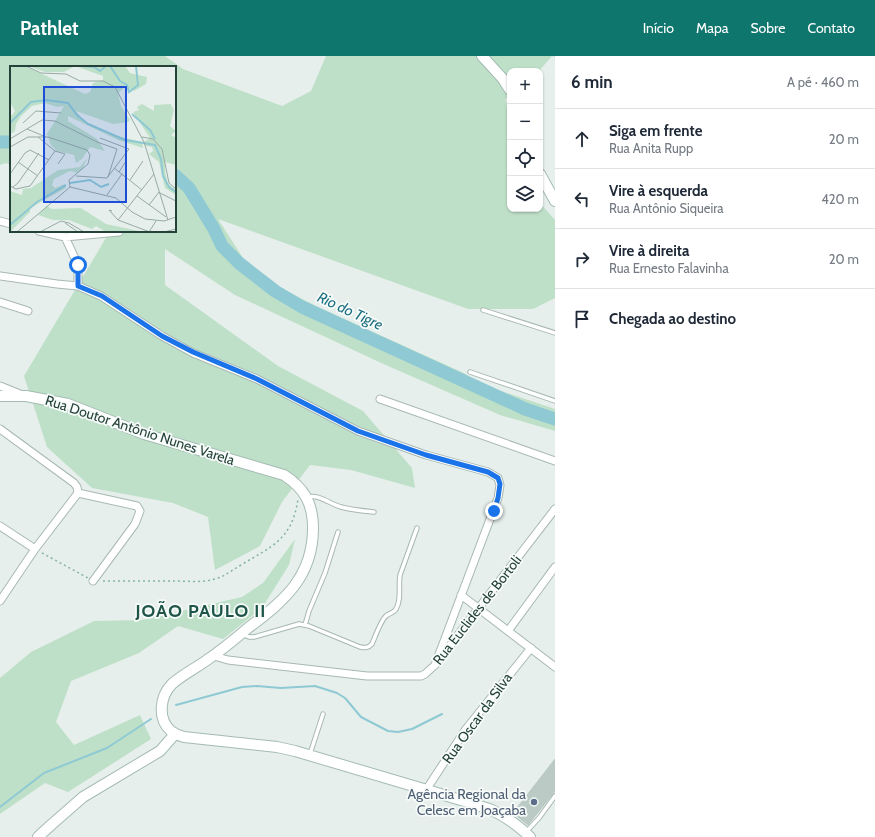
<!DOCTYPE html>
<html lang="pt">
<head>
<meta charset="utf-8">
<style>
  :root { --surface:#fff; --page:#f6f6f7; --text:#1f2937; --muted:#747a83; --line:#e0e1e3; --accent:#0f766e }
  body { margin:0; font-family:Cabin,sans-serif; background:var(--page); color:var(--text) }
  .controls { position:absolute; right:12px; top:12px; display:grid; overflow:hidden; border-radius:8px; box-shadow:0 1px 3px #0004 }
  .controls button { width:36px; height:36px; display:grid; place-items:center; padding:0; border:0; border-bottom:1px solid var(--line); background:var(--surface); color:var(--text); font:20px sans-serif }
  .stop { position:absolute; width:12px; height:12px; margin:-9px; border:3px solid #1a73e8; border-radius:50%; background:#fff }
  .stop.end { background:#1a73e8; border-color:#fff; box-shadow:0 1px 4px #0008 }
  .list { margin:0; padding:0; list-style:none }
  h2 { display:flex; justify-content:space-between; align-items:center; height:52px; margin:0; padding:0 16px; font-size:17px }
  h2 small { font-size:13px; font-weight:400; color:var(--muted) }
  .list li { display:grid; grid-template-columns:26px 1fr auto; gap:12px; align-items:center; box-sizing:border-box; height:60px; padding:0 16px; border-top:1px solid var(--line) }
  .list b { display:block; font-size:15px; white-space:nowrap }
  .list p { margin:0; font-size:13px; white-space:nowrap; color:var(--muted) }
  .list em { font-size:13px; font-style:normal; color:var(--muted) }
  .icon { flex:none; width:22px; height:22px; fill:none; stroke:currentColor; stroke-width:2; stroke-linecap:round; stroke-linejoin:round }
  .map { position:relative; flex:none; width:555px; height:781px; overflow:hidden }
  header { display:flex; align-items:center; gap:24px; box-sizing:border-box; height:56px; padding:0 20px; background:var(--accent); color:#fff }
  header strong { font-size:19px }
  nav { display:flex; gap:22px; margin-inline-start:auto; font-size:14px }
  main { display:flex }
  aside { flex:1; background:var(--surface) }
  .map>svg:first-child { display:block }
</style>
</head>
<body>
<header>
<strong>Pathlet</strong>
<nav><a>Início</a><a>Mapa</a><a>Sobre</a><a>Contato</a></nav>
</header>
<main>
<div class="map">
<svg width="555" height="781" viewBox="0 0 555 781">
  <rect width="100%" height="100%" fill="#e6efeb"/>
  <!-- green -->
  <path fill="#bfe0c8" d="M0 0H165L183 13 282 50 311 35 326 0H555V1L552 0 539 15H510V39L505 43 510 67V153H540V147L555 164V242L533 253H468L218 163 243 202 275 229 318 251 466 318C473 327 490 336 501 335L555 353V375L500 359 379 306 235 239 165 193V229L278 310 363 355 412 412 415 432 351 414 310 409 282 446 260 490 215 514 208 461 173 447 92 432 47 391 24 320 110 175H175V11H11V109L6 107 0 109Z
    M295 483 289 509 262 552 223 583 178 570 139 597 71 625 56 666 74 689 140 659 151 683 68 736 45 727 0 758V622L31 596 94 565 142 564 242 541 263 527Z"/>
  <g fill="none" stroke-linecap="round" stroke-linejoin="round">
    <!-- stream -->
    <path stroke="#8ec9d4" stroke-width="2" d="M176 649 242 631 257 630 281 632 315 630 337 637 345 642 361 661 388 675 398 676 412 673 442 658
      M0 751 44 717 107 692 151 663"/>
    <!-- river -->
    <path stroke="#8ec9d4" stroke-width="13" d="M0 86H11
      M175 119 189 132 214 173 222 190 239 207 275 235 302 251 525 353 555 363"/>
  </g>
  <!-- building -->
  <path fill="#bbcac4" stroke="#b8c9c2" d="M555 703V735L528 769 513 757Z"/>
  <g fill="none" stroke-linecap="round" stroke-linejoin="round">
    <!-- lane casing -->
    <g stroke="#a8b8b2" stroke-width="5.5">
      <path id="lane" d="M483 254 555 277
        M470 316 555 345
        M308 441C319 438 330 448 341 451 352 454 363 455 374 456
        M305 569 309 555 325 517 338 476
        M242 578 249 581H254L299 568 309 570 360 591C366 592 368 592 372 588 375 581 381 564 386 560 389 557 394 557 396 553 402 543 398 530 400 519L417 472
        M310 698 323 658
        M526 776 539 762 555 740"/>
    </g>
    <!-- street casing -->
    <g stroke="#a8b8b2" stroke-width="9">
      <path id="street" d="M0 165 11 168
        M39 175 65 181 119 176
        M65 181 78 209V230
        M0 220 57 228 78 230 101 240 162 280 193 297 257 323 358 375 426 399 488 416 498 422 500 429 498 442 435 609
        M0 246 28 255
        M0 330 20 338
        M380 343 555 405
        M0 373 74 427 77 431 78 437
        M78 437 137 450 140 455 135 468 93 525
        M0 470 35 493
        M461 539 555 611
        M0 545 35 493 78 437
        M508 575 555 511
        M214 600 228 604 367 620H421L425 618 435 609 555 453
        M426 734 466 673 531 592"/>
    </g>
    <!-- secondary casing -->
    <g stroke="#a4bbb3" stroke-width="12">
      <path id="secondary" d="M482 0 503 23 510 34
        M540 118 555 145
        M0 340H26L68 348 144 378 284 419C304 432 313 447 313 472 313 521 284 545 248 572 235 583 222 594 207 604 196 612 182 619 172 628 160 640 157 663 171 675 175 678 180 680 184 681L277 691 295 695 471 747 492 754C506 761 519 770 530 781
        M38 781 51 769 83 741 160 695 175 678"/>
    </g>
    <!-- path -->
    <path stroke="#86b3a5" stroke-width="1.5" stroke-dasharray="2 3" stroke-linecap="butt" d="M42 497 88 522
      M103 525C126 525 149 525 172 525 183 525 195 526 206 525 224 522 227 517 241 509 272 490 292 484 298 443"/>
    <!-- lane -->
    <use href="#lane" stroke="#fff" stroke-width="3.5"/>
    <!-- street -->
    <use href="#street" stroke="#fff" stroke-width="7"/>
    <!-- secondary -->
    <use href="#secondary" stroke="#fff" stroke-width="10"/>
  </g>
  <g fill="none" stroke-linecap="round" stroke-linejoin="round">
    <!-- route -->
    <path stroke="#1a73e8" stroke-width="5" d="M78 209V230L102 240 162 280 193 296 257 323 358 375 426 399 488 416 498 422 500 428 498 442 494 455"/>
  </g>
  <!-- markers -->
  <circle fill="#5c6f8a" stroke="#f7fbf9" stroke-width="1.5" cx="534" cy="746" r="4"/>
  <g text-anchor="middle" stroke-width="3.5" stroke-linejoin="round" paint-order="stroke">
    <!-- street labels -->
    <g font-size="14" fill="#24423a" stroke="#f7fbf9">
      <text transform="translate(140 374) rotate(18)" y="5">Rua Doutor Antônio Nunes Varela</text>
      <text transform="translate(477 554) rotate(-52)" y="5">Rua Euclides de Bortoli</text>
      <text transform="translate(477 662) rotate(-54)" y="5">Rua Oscar da Silva</text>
    </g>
    <!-- service labels -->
    <g font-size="14" fill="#4e5e75" stroke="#f7fbf9" text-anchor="end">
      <text x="526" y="743">Agência Regional da<tspan x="526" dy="16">Celesc em Joaçaba</tspan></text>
    </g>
    <!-- water labels -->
    <g font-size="15" font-style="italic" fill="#1c6f80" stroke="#f7fbf9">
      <text transform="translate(350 255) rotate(25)" y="5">Rio do Tigre</text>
    </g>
    <!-- district labels -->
    <g font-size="18" font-weight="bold" letter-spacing="1" fill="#1f5548" stroke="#f7fbf9">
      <text x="201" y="561">JOÃO PAULO II</text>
    </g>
  </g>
  <!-- overview -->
  <g transform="translate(10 10)">
    <rect width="166" height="166" fill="#e6efeb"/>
    <path d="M4 0H15L75 28 80 26 83 17 93 14V10L65 0H115L120 7 137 11 136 18 124 25 115 21 108 27 111 40 120 54 118 56 103 58 66 45 74 55 107 70 132 76 133 82 108 74 58 50V55L87 73 95 85 80 81 72 93 66 97 64 89 47 85 41 79 37 68 54 40 47 41 35 37 22 40 11 50 6 58 5 65 0 68V52L5 45 0 36V3ZM18 0H61L63 1 54 6H35ZM132 38 144 45V39L161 38 164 44 160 60 166 65 161 69 166 72V99L155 96V106L158 118 166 124V129L155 122 149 96 139 88 143 85 142 81 136 80 134 76 140 72 123 46 129 44 127 41ZM77 92 73 102 67 107 60 105 44 113 42 119 45 122 55 118 56 122 20 142V146L0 166V125L12 129 13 123 21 122 48 104 70 101ZM37 140 42 143 71 142 96 158 134 166H96L86 160 82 163 59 154H43L28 149Z" fill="#bfe0c8"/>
    <path fill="none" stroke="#8ec9d4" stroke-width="2" d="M73 0 84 1 90 5 96 0M100 0 110 15 117 19 119 26 128 19 126 0M122 48 140 64 145 73M0 57 21 36 36 34 58 37 67 49 78 58 115 74 145 79 151 93 153 110 159 121 166 126M60 117 80 114 91 121 99 118M0 159 27 136 56 119"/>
    <path fill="none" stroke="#98aaa4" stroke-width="1" d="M16 0 31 7 56 8 70 15H93L105 21 134 76 158 154M13 57 26 45 51 47M17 63 36 71M28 71 45 85M132 71 143 73 152 83 159 117 166 123M0 73 32 54 45 55 87 76 107 83 98 111M0 81 18 71H38L77 84 80 89 78 98 59 114 60 121M45 85 55 88 48 98M8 96 28 110M104 102 132 124M109 106 116 95M0 108 15 87 20 84 39 94M66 110 97 112 119 83 90 72M120 114 133 95M0 120 6 123 20 120 45 85M3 121 8 117 29 87M60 121 106 132 122 146 135 153 154 155 166 151M150 127 166 135M97 129 112 108M127 130 156 151M139 139 149 126M102 145 99 144 108 154 140 166M108 154 144 108M55 157 68 166M7 166 60 121M30 166 51 155 59 157 74 166M139 166 146 155M154 166 166 163"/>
    <path fill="#1d4ed8" fill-opacity="0.15" stroke="#1d4ed8" stroke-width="2" d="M34 21H116V136H34Z"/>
    <rect width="166" height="166" fill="none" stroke="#24423a" stroke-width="2"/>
  </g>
</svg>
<div class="controls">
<button>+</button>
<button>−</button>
<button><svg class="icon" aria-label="locate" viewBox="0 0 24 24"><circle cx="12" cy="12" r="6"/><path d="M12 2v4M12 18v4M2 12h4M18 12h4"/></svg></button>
<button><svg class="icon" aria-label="layers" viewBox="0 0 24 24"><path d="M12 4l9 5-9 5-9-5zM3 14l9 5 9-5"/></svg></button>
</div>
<div class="stop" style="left:78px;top:209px"></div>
<div class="stop end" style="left:494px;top:455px"></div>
</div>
<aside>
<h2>6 min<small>A pé · 460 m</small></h2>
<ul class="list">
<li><svg class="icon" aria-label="ahead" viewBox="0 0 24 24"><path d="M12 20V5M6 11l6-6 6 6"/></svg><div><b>Siga em frente</b><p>Rua Anita Rupp</p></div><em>20 m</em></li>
<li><svg class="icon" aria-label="left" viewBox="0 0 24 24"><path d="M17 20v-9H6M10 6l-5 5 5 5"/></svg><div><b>Vire à esquerda</b><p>Rua Antônio Siqueira</p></div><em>420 m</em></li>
<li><svg class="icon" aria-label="right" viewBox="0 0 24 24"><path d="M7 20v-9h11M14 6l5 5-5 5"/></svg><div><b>Vire à direita</b><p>Rua Ernesto Falavinha</p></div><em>20 m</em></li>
<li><svg class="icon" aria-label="arrive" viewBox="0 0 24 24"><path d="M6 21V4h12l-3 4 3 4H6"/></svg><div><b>Chegada ao destino</b></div></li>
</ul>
</aside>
</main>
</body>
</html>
